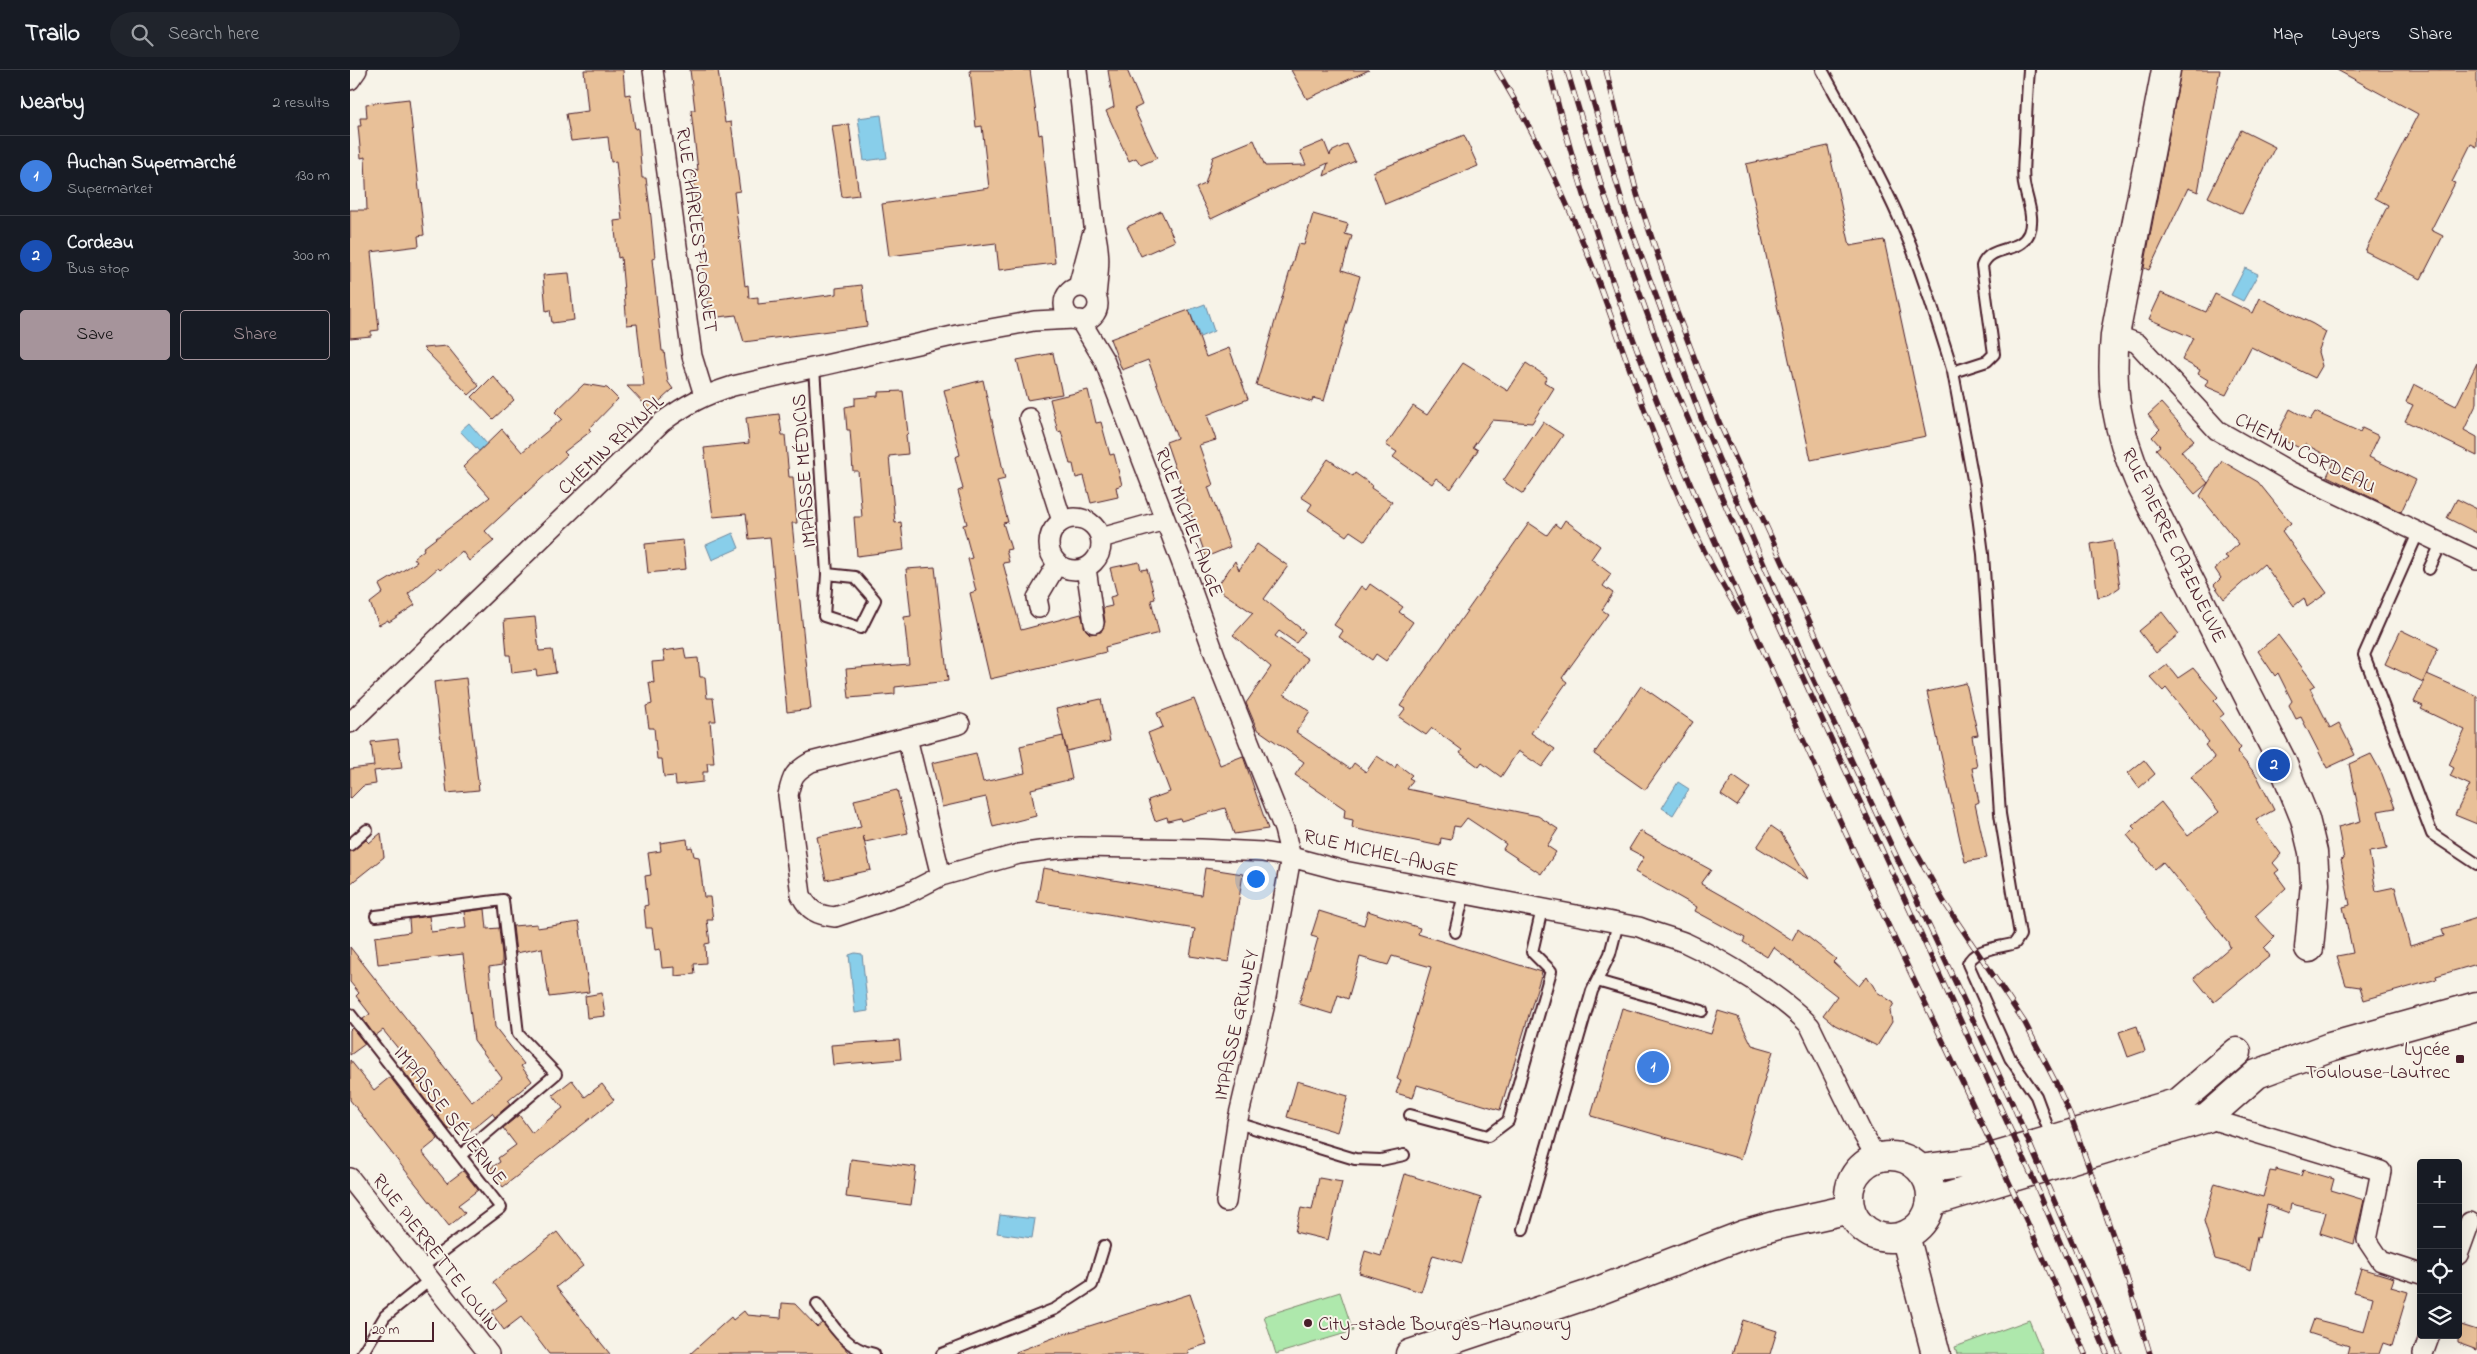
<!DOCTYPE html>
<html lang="en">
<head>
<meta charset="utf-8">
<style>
  :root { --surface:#171b24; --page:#20242c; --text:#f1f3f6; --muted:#9ea1a6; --line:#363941; --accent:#a6949b }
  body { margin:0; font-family:"Indie Flower",sans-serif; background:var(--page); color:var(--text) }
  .controls { position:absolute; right:15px; bottom:15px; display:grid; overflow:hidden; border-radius:5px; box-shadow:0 5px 20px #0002 }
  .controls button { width:45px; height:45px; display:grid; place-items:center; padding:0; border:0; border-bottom:1px solid var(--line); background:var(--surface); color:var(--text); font:25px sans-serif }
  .scale { position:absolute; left:15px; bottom:12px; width:69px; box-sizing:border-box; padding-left:5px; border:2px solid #4a1f2b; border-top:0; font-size:14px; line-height:18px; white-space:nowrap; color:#4a1f2b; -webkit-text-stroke:4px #f7f3e8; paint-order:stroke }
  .you { position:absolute; left:905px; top:808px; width:18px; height:18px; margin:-12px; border:4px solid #fff; border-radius:50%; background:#1a73e8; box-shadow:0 0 0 8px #1a73e833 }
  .badge { display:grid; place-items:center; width:32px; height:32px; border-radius:50%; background:var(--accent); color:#fff; font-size:16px; font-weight:700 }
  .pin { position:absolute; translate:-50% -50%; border:2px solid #fff; box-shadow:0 1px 5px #0006 }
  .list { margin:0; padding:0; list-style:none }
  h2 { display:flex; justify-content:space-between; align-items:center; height:65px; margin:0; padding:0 20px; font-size:21px }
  h2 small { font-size:16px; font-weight:400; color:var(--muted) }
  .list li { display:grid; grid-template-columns:32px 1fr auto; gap:15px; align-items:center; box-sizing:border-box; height:80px; padding:0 20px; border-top:1px solid var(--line) }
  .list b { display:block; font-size:19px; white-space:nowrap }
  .list p { margin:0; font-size:16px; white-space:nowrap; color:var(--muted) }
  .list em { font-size:16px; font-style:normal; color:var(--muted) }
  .actions { display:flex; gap:10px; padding:15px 20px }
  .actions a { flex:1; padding:11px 0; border:1px solid var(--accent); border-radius:5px; text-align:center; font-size:18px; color:var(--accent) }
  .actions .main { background:var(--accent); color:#111 }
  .icon { flex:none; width:28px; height:28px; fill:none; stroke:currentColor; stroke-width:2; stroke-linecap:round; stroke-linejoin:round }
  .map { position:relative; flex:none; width:2127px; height:1284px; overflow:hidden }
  header { display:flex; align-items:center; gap:30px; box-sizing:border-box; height:70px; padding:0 25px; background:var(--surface); border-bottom:1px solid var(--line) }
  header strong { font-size:24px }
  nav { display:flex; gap:28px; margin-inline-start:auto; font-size:18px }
  .search { width:350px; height:45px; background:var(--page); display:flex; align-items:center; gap:12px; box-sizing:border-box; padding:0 18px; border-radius:28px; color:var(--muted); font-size:19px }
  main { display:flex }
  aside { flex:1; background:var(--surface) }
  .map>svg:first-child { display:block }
</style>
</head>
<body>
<header>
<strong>Trailo</strong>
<div class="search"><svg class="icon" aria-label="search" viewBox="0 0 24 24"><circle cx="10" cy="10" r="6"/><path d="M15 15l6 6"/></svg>Search here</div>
<nav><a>Map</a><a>Layers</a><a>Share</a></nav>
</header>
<main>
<aside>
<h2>Nearby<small>2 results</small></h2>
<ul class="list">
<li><span class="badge" style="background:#3f7fe0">1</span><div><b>Auchan Supermarché</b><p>Supermarket</p></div><em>130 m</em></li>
<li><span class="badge" style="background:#1a4fb4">2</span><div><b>Cordeau</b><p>Bus stop</p></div><em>300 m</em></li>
</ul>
<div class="actions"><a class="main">Save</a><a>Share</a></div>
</aside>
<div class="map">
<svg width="2127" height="1284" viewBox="0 0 2127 1284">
  <rect width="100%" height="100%" fill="#f7f3e8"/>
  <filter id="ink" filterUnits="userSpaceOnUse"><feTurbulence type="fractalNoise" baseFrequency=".02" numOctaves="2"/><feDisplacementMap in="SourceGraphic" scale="10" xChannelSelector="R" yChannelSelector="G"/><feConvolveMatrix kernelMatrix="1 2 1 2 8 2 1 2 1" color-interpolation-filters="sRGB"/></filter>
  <g filter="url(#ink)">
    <!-- green -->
    <path fill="#aee8ac" stroke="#7c846c" d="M990 1222 1003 1261 926 1284 914 1246Z
      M1679 1250 1693 1284H1607L1605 1277Z"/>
    <!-- water -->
    <path fill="#88ceea" stroke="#6f889e" d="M531 45 537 88 514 91 508 48Z
      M1895 198 1908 204 1893 231 1881 225Z
      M855 234 864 261 850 267 839 240Z
      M119 353 137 374V377L129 381 110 361Z
      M383 463 389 478 362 490 356 475Z
      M1328 712 1339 719 1323 745 1312 738Z
      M505 883 512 884 518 941 505 943 499 885Z
      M650 1145 685 1149 682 1168 647 1163Z"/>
    <!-- building -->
    <path fill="#e8c098" stroke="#4a1f2b" d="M234 0H273L275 25 280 24 285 59 288 58 292 108H296L301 147 305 188 302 189 312 281H314L318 312 323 319 300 340 277 316H294L287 254 277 255 271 187 268 188 264 151 272 150 266 91 261 92 258 67 221 71 216 44 238 41Z
      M340 0H368L375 53 381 52 390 121 384 122 395 216 398 215 399 228 408 227V234L427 232 486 224V218L512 215 517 256 394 272 386 245 360 248 352 188H357L354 160 351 143 347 144 342 101 348 100 341 40H345Z
      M620 0H680L689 65 692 64 705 193 649 200 646 173 539 186 532 134 639 118 632 56 626 57Z
      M758 0H777L792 35 784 39 807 88 791 95 786 88 779 91 756 41 764 37Z
      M941 0H1019L957 29Z
      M1831 0H1870L1848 122 1838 118 1799 200 1794 198Z
      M1987 0H2127V77L2121 74 2102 112 2105 113 2081 160 2093 166 2071 209 2015 181 2038 135 2025 128 2068 44Z
      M59 29 74 165 68 166 69 176 21 182 29 260 21 261V266L0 268V140H17L15 87 11 88 8 56H11L10 48H17L16 34Z
      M499 54 509 125 492 127 482 56Z
      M1891 60 1925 77 1892 144 1858 127Z
      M1114 65 1128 96 1035 134 1023 102Z
      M904 70 915 96 956 95 950 81 974 71 980 86 981 82 997 74 1005 91 974 106 978 93 861 149 846 118 855 114 863 87Z
      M1478 76 1500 176 1534 170 1576 366 1461 390 1396 94Z
      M811 141 825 171 791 186 777 157Z
      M963 144 998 154 995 164 1002 166 992 200 1010 206 974 331 963 328 962 332 906 315 948 174 954 175Z
      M219 203 224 250 202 253 200 240 196 241 193 205Z
      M1811 223 1856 242 1865 224 1903 243 1910 228 1963 254 1976 262 1968 282 1972 296 1965 308 1901 277 1876 325 1855 316 1858 310 1848 304 1850 300 1832 290 1843 268 1799 249Z
      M839 240 856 287 879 278 898 329 857 345 866 370 849 375 863 415 858 417 880 477 856 487 816 372 827 368 798 290 772 300 760 269Z
      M97 276 129 316 119 325 73 278Z
      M703 283 712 324 677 330 667 290Z
      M1113 293 1158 321 1176 293 1197 307 1194 312 1204 318 1182 353 1142 350 1123 377 1128 380 1101 419 1086 408 1082 414 1043 387 1047 382 1036 375 1063 336 1077 345Z
      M2127 293V333L2114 360 2127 367V386L2055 351 2063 335 2056 332 2064 314 2106 336Z
      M143 306 164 330 143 349 122 327Z
      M633 310 655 409 647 411 658 452 653 453 661 479 656 480 659 492 653 493 671 560 731 544 736 560 740 564 751 562 755 552 753 538 762 536 760 527 767 525 760 498 789 492 791 500 797 499 805 529 801 530 809 563 755 577 756 582 640 609 620 523 626 521 618 489 622 488 613 455 617 454 608 421 613 419 605 387 610 385 594 320Z
      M234 314 257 318 268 329 239 359 241 361 214 382 217 385 135 461 144 471 119 491 112 481 90 500 88 498 58 524 65 535 39 552 38 550 29 555 20 533 33 523 29 515 67 492 64 488 74 480 73 478 140 427 113 397 152 359 172 382 212 349 205 342Z
      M738 320 746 353 751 352 760 385 764 384 772 415 766 417 768 427 741 433 734 406 726 408 723 394H720L711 361 708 362 700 329Z
      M553 321 558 363 556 365 558 384 539 386 545 453 551 452 554 480 507 486 504 447H512L508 401H503L500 360H497L495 337 505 335V328L528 326V322Z
      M1811 333 1844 370 1831 381 1858 413 1845 424 1806 379 1810 376 1802 367 1810 359 1798 345Z
      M1940 339 1960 350 1965 342 2010 362 2012 358 2029 366 2019 387 2066 410 2051 442 1977 406 1985 390 1955 374 1952 379 1926 367Z
      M429 344 432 365H435L439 407H443L447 453H442L461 639 437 642 420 467 399 469 396 444 363 447 354 378 399 373 396 348Z
      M1193 352 1213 365 1173 424 1153 411Z
      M978 389 1003 406 1005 403 1022 415 1021 418 1042 432 1015 471 1000 461 996 466 958 440 962 434 951 427Z
      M1872 391 1908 412 1941 453 1932 461 1977 523 1957 537 1954 528 1944 536 1914 494 1874 529 1864 515 1871 508 1865 499 1878 488 1875 486 1889 474 1850 426Z
      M2107 429 2127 439V463L2097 448Z
      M1215 450 1250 476 1241 489 1261 504 1253 516 1263 523 1252 540 1258 544 1212 608 1217 612 1181 663 1205 679 1192 697 1168 681 1151 707 1132 693 1129 697 1110 683 1112 680 1082 658 1076 665 1049 647 1055 639 1050 636 1179 453 1197 465 1205 454 1210 458Z
      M333 470 336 499 298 503 295 474Z
      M1763 470 1770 517 1760 524 1748 527 1741 474Z
      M907 474 938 496 914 529 955 562 946 573 929 561 925 566 958 589 934 624 960 641 946 662 1000 699 1004 693 1016 702 1027 686 1045 698 1047 694 1062 705 1059 708 1063 710 1057 719 1188 746 1208 759 1197 776 1206 782 1191 804 1153 779 1156 774 1117 748 1110 757 1104 756 1101 770 1091 768 1090 776 1002 758 1003 750 994 748 995 739 945 705 954 692 907 659 896 633 921 597 883 565 903 543 866 518 885 491 889 500Z
      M585 497 598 611 545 617V624L499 628 496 599 559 594 554 547 561 546 556 499Z
      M1020 514 1053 537 1049 542 1063 552 1036 591 1026 584 1022 590 989 567 993 561 984 555 1011 516 1016 520Z
      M1812 542 1829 564 1806 583 1789 561Z
      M185 547 189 581 202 580 206 603 187 606 186 600 162 603 160 585H157L154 550Z
      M2051 560 2088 578 2073 612 2035 594Z
      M1928 565 1965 615 1960 618 1980 658 1989 653 2005 685 1977 698 1951 647 1946 649 1939 635 1942 631 1928 603 1925 606 1908 581Z
      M334 578 336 589 348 588 350 607H355L357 628H363L366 651H360L364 693H357L358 702H353V712L326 715 325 706 314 707 312 689H307L304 658H299L296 636 302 634 299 612 304 613 302 592 315 591 313 581Z
      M1817 594 1828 608 1843 598 1868 627 1864 631 1874 644 1869 648 1891 678 1887 682 1907 706 1924 740 1906 750 1931 784 1923 793 1929 800 1925 803 1936 818 1905 846 1925 867 1914 878 1920 886 1864 932 1844 908 1880 877 1878 872 1813 792 1805 799 1777 765 1785 759 1782 756 1811 732 1838 766 1869 742 1841 707 1865 688 1855 675 1859 672 1816 618 1813 621 1800 607Z
      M2077 604 2127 626V754L2105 745 2120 715 2100 706 2104 698 2099 695 2115 660 2071 639 2073 636 2064 632Z
      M116 608 129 720 97 723 84 612Z
      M1616 613 1628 665 1622 666 1627 697 1622 698 1629 732 1625 734 1637 788 1615 792 1577 622Z
      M1291 616 1343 652 1295 720 1244 684Z
      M751 629 760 671 717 681 706 639Z
      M844 629 870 695 893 686 918 759 884 764 875 738 831 751 830 748 818 751 817 747 805 751 798 730 820 722 798 663 813 657 807 643Z
      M713 666 722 709 681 719 686 746 643 757 636 727 592 737 582 693 626 683 633 712 675 703 670 676Z
      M48 669 52 698 24 701 26 714 13 716 0 729V699L24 696 21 672Z
      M2021 684 2032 704 2045 738 2028 741 2037 779 2019 782 2026 821 2045 817 2060 876 2094 866 2092 859 2127 848V894L2086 906 2087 909 2014 930 2010 917 1996 915 1987 886 2003 883 1993 837 2000 835 1991 790 1994 789 1988 757 2011 751 1999 694Z
      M1794 690 1805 704 1789 718 1778 703Z
      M1383 706 1400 718 1387 736 1371 725Z
      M547 720 558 763 515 772 513 766 521 800 476 810 467 767 511 757 504 730Z
      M1421 756 1431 763 1458 809 1407 777Z
      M1290 761 1361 800 1351 814 1390 836 1442 870 1448 859 1486 889 1483 892 1509 916 1517 906 1527 922 1544 933 1540 941 1542 952 1527 976 1485 955 1473 945 1487 926 1423 877 1417 887 1393 872 1395 868 1345 841 1347 837 1285 802 1294 787 1279 779Z
      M31 763 34 787 0 814V782L16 770 19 773Z
      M337 769 338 778 342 777 344 786 349 787 354 827H360L363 850H357L360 873 355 874 356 893 344 894 345 904 325 906V897L312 898 310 879 305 880 302 858H296L294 836 298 835 295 806 301 805 298 783 311 781 310 773Z
      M693 798 851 825 855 798 893 804 879 892 840 886 845 859 687 832Z
      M135 839 137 859 149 858 152 885V895L139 897 145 957 174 994 171 996 182 1011 158 1031 160 1034 145 1047 142 1043 120 1061 110 1052 99 1060 51 998 59 992 33 960 25 966 13 949 20 944 6 926 9 923 0 912V877L122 1032 152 1008 124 970 113 884 28 894 25 867 60 862 59 849 79 846 81 862 116 858 114 842Z
      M969 841 1014 855 1018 841 1027 844 1070 858 1068 864 1192 902 1150 1040 1067 1015 1063 1028 1046 1023 1051 1010 1047 1009 1081 897 1042 886 1038 895 1010 887 998 929 988 925 982 944 949 934 968 868 961 866Z
      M229 852 239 922 199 927 192 878 166 883 163 856 187 854V858Z
      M252 923 255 946 237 948 235 926Z
      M1272 938 1361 964 1368 941 1388 947 1402 975 1423 981 1391 1089 1241 1046Z
      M1787 956 1795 981 1778 987 1769 962Z
      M2 958 15 974 0 985V960Z
      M549 970 551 989 483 995 481 975Z
      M0 990 24 1020 40 1007 88 1069 72 1082 97 1113 113 1101 128 1120 108 1135 115 1143 99 1156 0 1030Z
      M222 1010 235 1027 252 1014 264 1030 153 1117 139 1099 150 1092 148 1088 166 1075 153 1058 169 1045 182 1063 213 1038 203 1025Z
      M947 1011 998 1026 987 1062 937 1047Z
      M501 1089 566 1097 561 1135 496 1127Z
      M1926 1099 1951 1106 1953 1100 1984 1109 1981 1120 2014 1130 2004 1174 1970 1163 1976 1142 1941 1134 1939 1143 1917 1135 1909 1168 1907 1167 1900 1201 1888 1195 1865 1189 1854 1151 1865 1113 1913 1127 1920 1101 1926 1102Z
      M1055 1104 1131 1128 1112 1193 1083 1185 1071 1222 1009 1203 1015 1181 1031 1186Z
      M969 1108 992 1112 978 1170 945 1162 951 1138 962 1140Z
      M207 1162 233 1196 206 1217 260 1284H199L171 1247 154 1260 141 1242 157 1230 143 1212Z
      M2011 1198 2044 1208 2041 1217 2058 1222 2042 1276 2033 1273 2029 1284H1997L1999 1276 1959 1263 1964 1249 2014 1262 2023 1227 2004 1222Z
      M840 1224 857 1274 838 1280 839 1284H666V1282L711 1265Z
      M432 1233 445 1234 467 1257 472 1253 500 1284H340L381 1247 383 1250 394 1241 397 1245 431 1248Z
      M1393 1250 1427 1261 1420 1284H1382Z
      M2108 1254 2127 1260V1280L2108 1273Z"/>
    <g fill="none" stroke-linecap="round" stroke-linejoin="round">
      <!-- lane casing -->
      <g stroke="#4a1f2b" stroke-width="14">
        <path id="lane" d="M1472 0C1504 58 1536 115 1561 176 1577 218 1590 260 1603 302
          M1679 0C1677 24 1676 48 1675 73 1674 86 1672 101 1674 114 1677 131 1685 147 1679 163 1669 185 1641 173 1632 196L1644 284 1637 291 1603 302 1624 415 1633 484 1650 744 1670 865 1665 873C1651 878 1624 878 1618 894L1660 988 1686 1026 1702 1069
          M464 297 477 504 474 546 511 558 525 530 505 507 477 504
          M2068 463 2014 585 2082 764 2127 794
          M2079 499 2091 474
          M0 775 17 760
          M26 846 153 830 168 964 206 1004 111 1085
          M1105 862 1114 824
          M1247 911 1352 941
          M0 944 151 1138 72 1197
          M1060 1045 1138 1066 1158 1051 1201 901 1182 882 1192 839
          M887 1053 1005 1089 1031 1090 1054 1085
          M1173 1159 1242 921 1260 884 1268 853
          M467 1234C483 1256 496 1279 524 1284
          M12 1284 35 1246 81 1209
          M592 1284 705 1239 742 1215 754 1176"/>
      </g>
      <!-- street casing -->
      <g stroke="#4a1f2b" stroke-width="22">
        <path id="street" d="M303 0 342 286 354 325
          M727 0 744 156C751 186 749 197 746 226
          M0 10 7 0
          M728 217 742 165
          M714 234a17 17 0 1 1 34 0a17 17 0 1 1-34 0Z
          M730 250 754 290 833 496 867 591 934 759 941 787 994 801 1289 857C1304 863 1321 867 1336 873 1371 889 1434 927 1460 956L1511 1061 1527 1088
          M1765 265 1787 273 1867 360 1939 401 2127 490
          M679 348 712 451
          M699 474a26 26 0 1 1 52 0a26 26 0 1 1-52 0Z
          M751 468 815 450
          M736 498 744 553
          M689 538 687 528 707 494
          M0 653 312 352C337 334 354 325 383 316L607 265 684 251 724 249
          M610 654 461 692C444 702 442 706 438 725L451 825C459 841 467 845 485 847L558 823 591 806 669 784 697 780 730 777 851 779 912 782 941 787 914 938 887 1053 876 1132
          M557 668 591 806
          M1857 1048 2031 1101 2017 1170 2031 1191 2071 1204
          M0 1108 139 1284
          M2108 1185 2120 1152
          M2073 1284 2080 1265"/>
      </g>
      <!-- secondary casing -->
      <g stroke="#4a1f2b" stroke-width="31">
        <path id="secondary" d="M1816 0 1765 265C1760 320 1767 361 1789 411L1932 692 1955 749 1963 782 1965 814 1959 878
          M1499 1127a41 41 0 1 1 82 0a41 41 0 1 1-82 0Z
          M1570 1099 1627 1092 1829 1032 1887 982
          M1581 1132 1857 1048 1907 1004 1980 977 2127 936
          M1555 1165 1586 1284
          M1060 1284 1240 1224 1393 1165 1428 1155 1500 1139"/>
      </g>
      <!-- lane -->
      <use href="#lane" stroke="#f7f3e8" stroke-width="10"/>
      <!-- street -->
      <use href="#street" stroke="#f7f3e8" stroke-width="19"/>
      <!-- secondary -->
      <use href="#secondary" stroke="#f7f3e8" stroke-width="28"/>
      <!-- rail casing -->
      <g stroke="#4a1f2b" stroke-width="5.5">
        <path id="rail" d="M1147 0C1187 66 1220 136 1247 208 1289 321 1324 440 1389 542
          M1199 0C1247 193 1322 377 1403 558 1461 688 1520 818 1581 946 1634 1058 1687 1170 1735 1284
          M1217 0 1254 124 1320 307 1399 490 1685 1113 1757 1284
          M1234 0 1276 145 1352 350 1460 602 1663 1035 1770 1284
          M1256 0 1287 124 1326 240 1369 352 1556 764 1594 832 1675 953 1707 1015 1720 1044 1771 1188 1800 1284"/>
      </g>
      <!-- rail -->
      <use href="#rail" stroke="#f7f3e8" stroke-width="4" stroke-dasharray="11" stroke-linecap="butt"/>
    </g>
  </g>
  <!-- markers -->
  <g fill="#4a1f2b" stroke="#f7f3e8" stroke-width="2">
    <rect x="2105" y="984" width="10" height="10" rx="2.5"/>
    <circle cx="958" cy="1253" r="5"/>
  </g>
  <g text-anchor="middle" stroke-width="4" stroke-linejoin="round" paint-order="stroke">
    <!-- street labels -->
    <g font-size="20" fill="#4a1f2b" stroke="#f7f3e8">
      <text transform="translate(348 160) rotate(82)" y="7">RUE CHARLES FLOQUET</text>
      <text transform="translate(260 374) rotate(-43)" y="7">CHEMIN RAYNAL</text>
      <text transform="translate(1956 382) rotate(27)" y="7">CHEMIN CORDEAU</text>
      <text transform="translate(453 401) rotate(-94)" y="7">IMPASSE MÉDICIS</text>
      <text transform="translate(840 452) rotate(69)" y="7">RUE MICHEL-ANGE</text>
      <text transform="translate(1825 475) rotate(64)" y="7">RUE PIERRE CAZENEUVE</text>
      <text transform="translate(1031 782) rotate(13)" y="7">RUE MICHEL-ANGE</text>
      <text transform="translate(885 955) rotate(-78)" y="7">IMPASSE GRUNEY</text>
      <text transform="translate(101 1045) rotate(52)" y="7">IMPASSE SÉVERINE</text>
      <text transform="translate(87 1182) rotate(52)" y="7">RUE PIERRETTE LOUIN</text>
    </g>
    <!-- poi labels -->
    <g font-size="20" fill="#4a1f2b" stroke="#f7f3e8" text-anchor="end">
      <text x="2100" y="985">Lycée<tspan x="2100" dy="23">Toulouse-Lautrec</tspan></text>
      <text x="968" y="1260" text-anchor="start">City-stade Bourgès-Maunoury</text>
    </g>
  </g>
</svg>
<div class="controls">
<button>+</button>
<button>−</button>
<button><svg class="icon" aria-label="locate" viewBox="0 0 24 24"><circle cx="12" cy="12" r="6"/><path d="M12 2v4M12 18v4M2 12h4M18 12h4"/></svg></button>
<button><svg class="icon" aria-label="layers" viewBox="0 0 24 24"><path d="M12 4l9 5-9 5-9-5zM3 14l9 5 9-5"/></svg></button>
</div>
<div class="scale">20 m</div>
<div class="you"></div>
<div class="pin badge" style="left:1303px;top:997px;background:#3f7fe0">1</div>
<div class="pin badge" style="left:1924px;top:695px;background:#1a4fb4">2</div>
</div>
</main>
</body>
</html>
